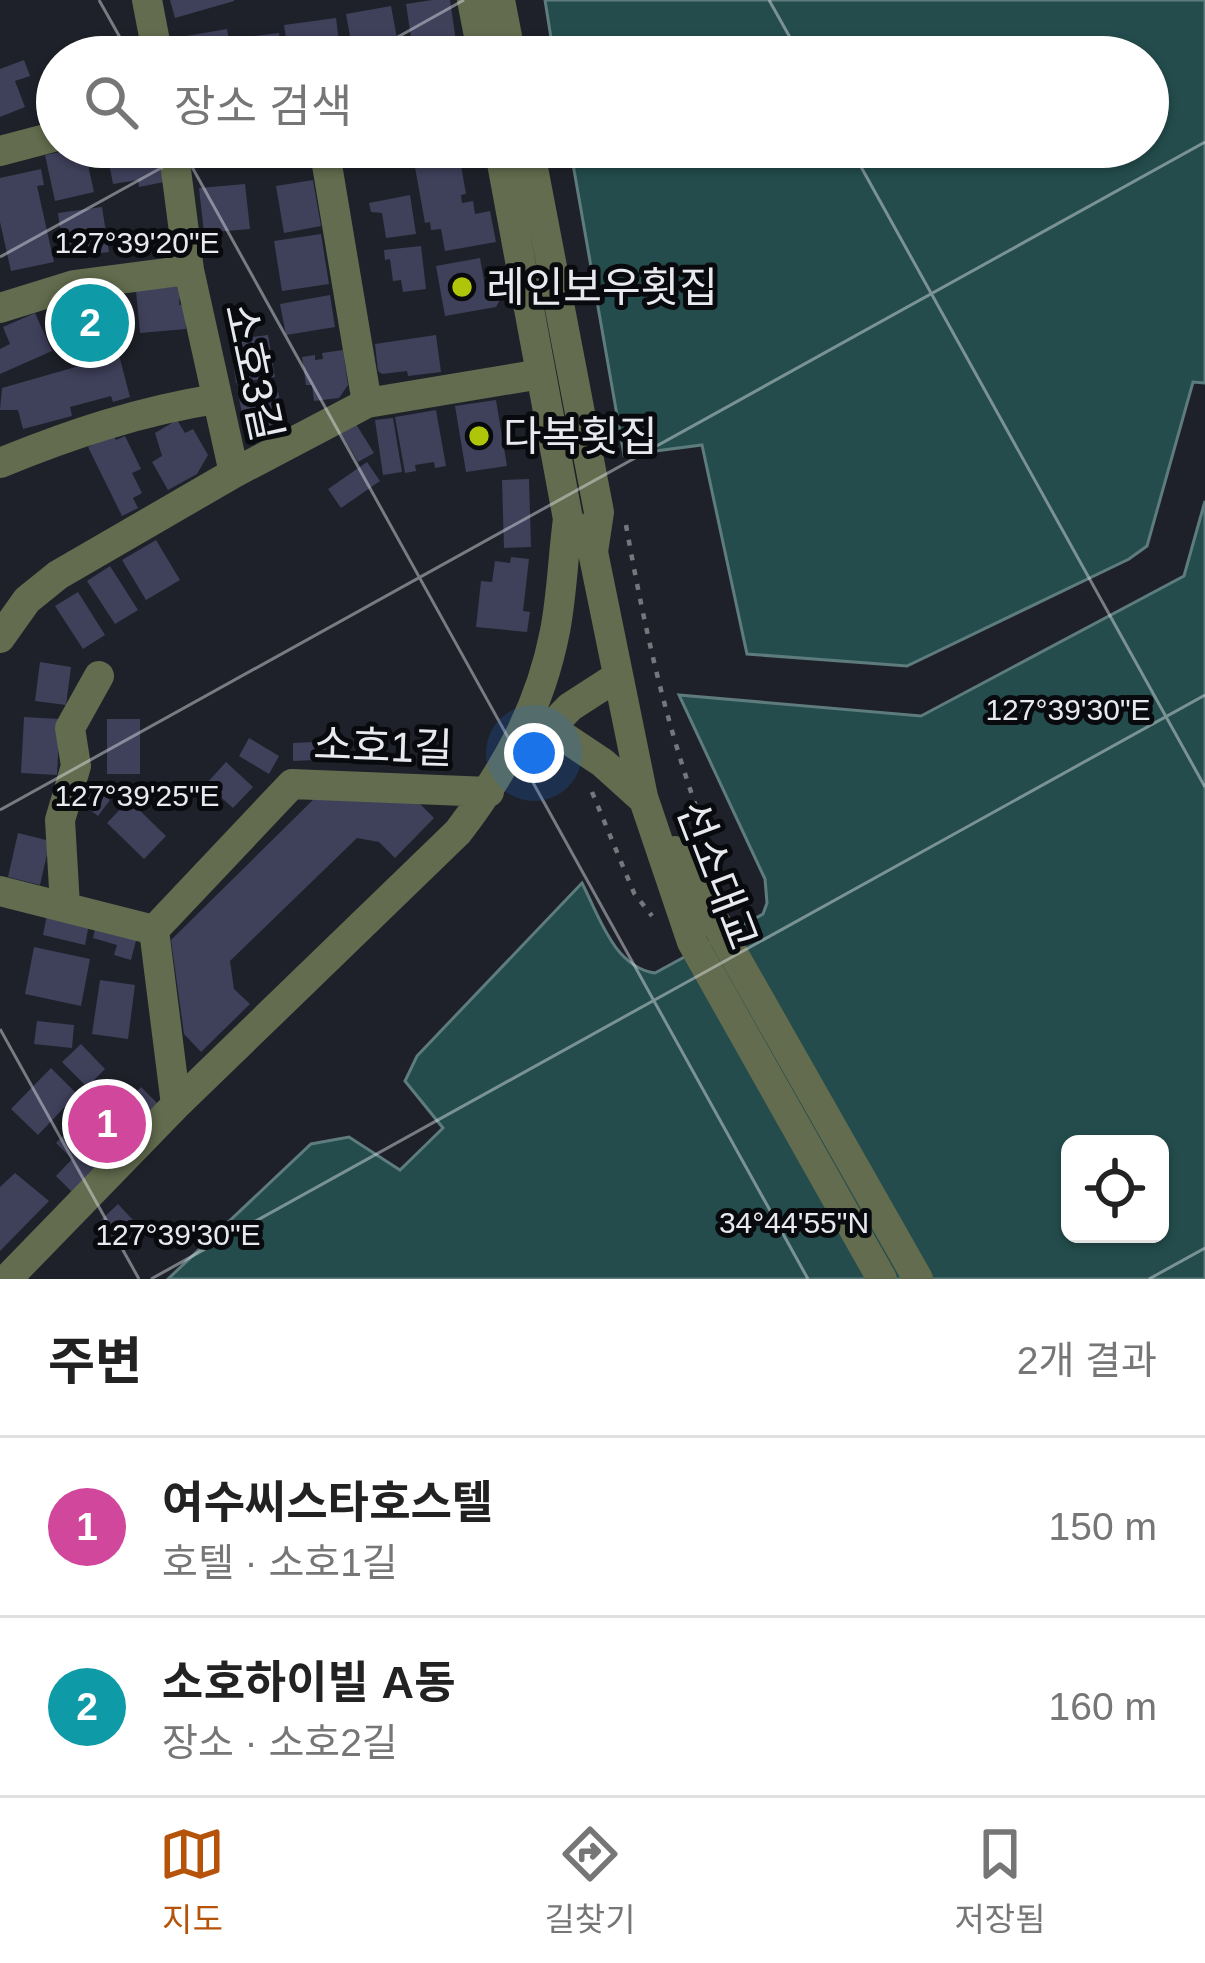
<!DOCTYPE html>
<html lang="ko">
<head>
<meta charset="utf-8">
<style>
  :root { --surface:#fff; --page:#f6f6f6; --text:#222; --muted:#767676; --line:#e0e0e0; --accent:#b45309 }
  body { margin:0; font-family:Helvetica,"Noto Sans KR",sans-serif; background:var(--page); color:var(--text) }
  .controls { position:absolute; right:36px; bottom:36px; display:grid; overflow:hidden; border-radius:18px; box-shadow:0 3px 9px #0004 }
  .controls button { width:108px; height:108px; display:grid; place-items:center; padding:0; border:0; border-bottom:3px solid var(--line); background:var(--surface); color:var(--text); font:60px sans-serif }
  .you { position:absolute; left:534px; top:753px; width:42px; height:42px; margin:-30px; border:9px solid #fff; border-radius:50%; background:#1a73e8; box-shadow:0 0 0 18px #1a73e833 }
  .badge { display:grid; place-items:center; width:78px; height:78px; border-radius:50%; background:var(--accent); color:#fff; font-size:39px; font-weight:700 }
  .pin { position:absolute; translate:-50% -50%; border:6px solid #fff; box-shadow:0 3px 12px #0006 }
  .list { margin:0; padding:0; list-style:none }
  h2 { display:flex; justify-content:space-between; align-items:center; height:156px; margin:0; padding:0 48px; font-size:51px }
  h2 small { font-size:39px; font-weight:400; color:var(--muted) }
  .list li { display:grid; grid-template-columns:78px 1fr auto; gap:36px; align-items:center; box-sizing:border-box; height:180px; padding:0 48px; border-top:3px solid var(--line) }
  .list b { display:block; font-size:45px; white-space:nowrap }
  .list p { margin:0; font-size:39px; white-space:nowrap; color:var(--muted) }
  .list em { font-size:39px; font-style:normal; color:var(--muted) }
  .icon { flex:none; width:66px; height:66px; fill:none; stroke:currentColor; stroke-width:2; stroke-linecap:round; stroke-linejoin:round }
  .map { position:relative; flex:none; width:1205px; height:1279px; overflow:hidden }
  .search { position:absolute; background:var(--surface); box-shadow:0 3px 9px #0004; left:36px; right:36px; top:36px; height:132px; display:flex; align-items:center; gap:30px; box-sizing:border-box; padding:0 42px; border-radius:66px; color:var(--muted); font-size:45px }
  .sheet { height:516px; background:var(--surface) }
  nav { display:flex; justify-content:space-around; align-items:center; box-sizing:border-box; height:168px; border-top:3px solid var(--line); background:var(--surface); font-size:33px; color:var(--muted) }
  nav a { display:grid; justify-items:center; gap:6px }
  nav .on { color:var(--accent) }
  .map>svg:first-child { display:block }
</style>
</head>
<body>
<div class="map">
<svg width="1205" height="1279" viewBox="0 0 1205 1279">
  <rect width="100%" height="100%" fill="#1e2129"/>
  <!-- water -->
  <path fill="#244c4c" stroke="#5e7b7d" stroke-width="3" fill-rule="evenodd" d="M545 0H1205V383L1193 382 1147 546 1129 559 907 666 747 654 702 445 624 455 570 147H1148V57H554Z
    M1205 501V1279H168L311 1144 349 1137 400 1170 443 1128 405 1081 417 1056 582 883C599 916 614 967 655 973L763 914 767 903 765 879 679 695 921 716 1184 576ZM1070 1144H1160V1234H1070Z"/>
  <!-- building -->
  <path fill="#3f405a" d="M170 0H234V1L175 18Z
    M432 0H450L456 41 447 55 414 57 406 4Z
    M391 6 400 54 371 57 369 44 352 47 346 14Z
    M336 18 341 57H324L321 36 305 38 308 57H289L284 25Z
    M227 29 232 57H178L175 38Z
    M279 33 282 57H241L238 38Z
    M24 60 30 76 15 81 25 107 0 117V69Z
    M84 147 94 192 55 201 45 155Z
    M106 147 158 148 164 182 139 187 138 180 113 184Z
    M458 148 466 194 461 195 462 203 473 201 475 214 490 211 496 242 445 251 441 229 431 230 430 222 425 223 413 156Z
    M41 169 44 185 37 186 54 262 11 271 0 222V178Z
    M313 180 321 226 284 233 276 186Z
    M245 184 250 229 204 233 199 188Z
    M410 195 416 234 386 238 382 213 371 212 369 203Z
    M102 207 109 252 92 254 91 250 64 258 58 213Z
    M321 234 329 284 282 291 274 241Z
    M421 246 426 289 403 292 401 280 393 281 390 259 385 260 384 250Z
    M480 258 486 292 494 290 501 298 496 307 445 316 436 266Z
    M181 286 179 305 184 304 186 329 140 333 136 291Z
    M122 295 130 335 57 351 49 310 93 297 94 301Z
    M330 295 335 327 286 335 280 304Z
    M35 313 52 351 0 374V349L10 344 3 327Z
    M268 335 275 377 236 383 230 340Z
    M436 335 441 372 408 376 407 371 382 374 378 371 375 344Z
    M343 350 348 385 339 398 314 401 312 385H306L302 357 315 355V360L323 359 322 353Z
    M118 351 130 397 113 402 111 396 70 407 72 416 23 429 18 410H0L2 388 107 358 106 354Z
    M276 382 285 424 253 431 244 423 237 389Z
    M496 400 507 466 466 472 455 406Z
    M436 410 446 466 435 468 434 462 415 465 416 471 405 473 395 417Z
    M393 418 402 472 383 475 375 420Z
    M177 420 185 433 193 429 208 455 197 474 168 490 152 462 162 456 155 433Z
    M356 424 374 453 358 462 341 433Z
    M113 434 116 440 125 436 141 469 132 473 142 493 133 498 138 508 122 516 88 447Z
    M367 462 380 481 341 508 328 489Z
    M529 479 531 547 504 548 502 480Z
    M156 540 180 580 146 600 122 560Z
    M511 557 529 559 523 611 530 612 527 632 476 627 481 581 492 582 495 561 510 563Z
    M110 566 138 610 115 624 87 581Z
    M78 592 105 635 83 649 55 606Z
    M40 662 71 667 66 705 35 701Z
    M24 717 60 719 57 775 21 773Z
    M107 719H140V774H107Z
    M249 738 279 756 269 774 239 756Z
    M336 741 337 759 293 761V743Z
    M226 762 253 787 233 808 206 784Z
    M84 780 110 800 98 816 73 796Z
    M321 792 420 804 434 818 395 858 379 842 357 838 230 961 234 989 250 1004 201 1052 184 1034 171 940Z
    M129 800 166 836 144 859 107 823Z
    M18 833 50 841 40 885 8 877Z
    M47 915 89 924 85 945 43 935Z
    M97 921 138 933 131 960 114 955 117 945 93 938Z
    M34 947 90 959 81 1006 25 994Z
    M100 980 135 985 128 1039 92 1034Z
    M37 1021 74 1025 72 1048 34 1044Z
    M81 1044 105 1069 87 1087 62 1062Z
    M51 1068 77 1094 38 1135 11 1109Z
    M141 1087 158 1104 72 1192 56 1176 72 1159 56 1143 110 1089 125 1104Z
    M15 1173 49 1201 0 1251V1187Z
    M118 1204 145 1233 125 1251 99 1222Z"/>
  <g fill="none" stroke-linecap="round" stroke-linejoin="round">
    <!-- path -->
    <path stroke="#74777e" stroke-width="4.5" stroke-dasharray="6 9" stroke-linecap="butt" d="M626 525C647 643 674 760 721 871
      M592 792 634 893 652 916"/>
    <!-- minor -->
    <path stroke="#636c4e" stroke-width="30" d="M147 0 158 57
      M472 0 483 57
      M500 0 511 57
      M173 147 189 270 234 473
      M324 147 367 403
      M499 147 568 519 578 533
      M529 147 599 512 593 552 643 797 692 942 882 1279
      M0 151 57 136
      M0 308 74 285 189 270
      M0 463C71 434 140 411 216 399
      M0 638 27 600 58 575 234 473 367 403 541 374
      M537 741 561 735 603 763 644 800
      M537 741 570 707 618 676
      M675 851 918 1279
      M0 891 154 930
      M65 906 60 820 76 766 70 728 99 676
      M176 1105 154 930 292 784 489 792
      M7 1279 176 1105 458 832C505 770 540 709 555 631 562 595 563 556 568 519"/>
  </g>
  <!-- ticks -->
  <path fill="none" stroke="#e7e9ef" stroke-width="3" stroke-opacity="0.45" d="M99 0 131 57M769 0 801 57M362 57 464 0M181 147 808 1279M850 147 1205 787M0 257 199 147M0 810 1205 142M0 1029 139 1279M151 1279 1205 695M1149 1279 1205 1248"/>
  <!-- markers -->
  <g fill="#aec509" stroke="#090a0e" stroke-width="4.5">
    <circle cx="462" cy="287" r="12"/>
    <circle cx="479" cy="436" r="12"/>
  </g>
  <g text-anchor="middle" stroke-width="10" stroke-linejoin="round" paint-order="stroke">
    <!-- poi labels -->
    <g font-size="42" fill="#e7e9ef" stroke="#090a0e" text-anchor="start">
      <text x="486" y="302">레인보우횟집</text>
      <text x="503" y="451">다복횟집</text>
    </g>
    <!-- street labels -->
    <g font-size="42" fill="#e7e9ef" stroke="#090a0e">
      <text transform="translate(254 372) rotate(78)" y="15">소호3길</text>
      <text transform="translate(383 746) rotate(2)" y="15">소호1길</text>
      <text transform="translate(718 875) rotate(69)" y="15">선소대교</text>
    </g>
  </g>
  <g font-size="30" text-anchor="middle" fill="#e7e9ef" stroke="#090a0e" stroke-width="10" stroke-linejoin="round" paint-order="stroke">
    <text x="137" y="253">127°39'20"E</text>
    <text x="1068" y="720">127°39'30"E</text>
    <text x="137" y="806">127°39'25"E</text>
    <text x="794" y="1233">34°44'55"N</text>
    <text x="178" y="1245">127°39'30"E</text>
  </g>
</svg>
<div class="controls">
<button><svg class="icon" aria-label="locate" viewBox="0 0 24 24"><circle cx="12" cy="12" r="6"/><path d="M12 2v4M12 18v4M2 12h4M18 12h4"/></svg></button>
</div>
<div class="you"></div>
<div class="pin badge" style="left:107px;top:1124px;background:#d1479c">1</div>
<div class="pin badge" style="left:90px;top:323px;background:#0f9aa8">2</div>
<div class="search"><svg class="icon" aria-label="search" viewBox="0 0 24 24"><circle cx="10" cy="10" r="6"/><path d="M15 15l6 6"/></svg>장소 검색</div>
</div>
<section class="sheet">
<h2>주변<small>2개 결과</small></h2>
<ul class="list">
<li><span class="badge" style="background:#d1479c">1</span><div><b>여수씨스타호스텔</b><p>호텔 · 소호1길</p></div><em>150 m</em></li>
<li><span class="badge" style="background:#0f9aa8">2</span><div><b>소호하이빌 A동</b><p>장소 · 소호2길</p></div><em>160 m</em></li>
</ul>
</section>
<nav>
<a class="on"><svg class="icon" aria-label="map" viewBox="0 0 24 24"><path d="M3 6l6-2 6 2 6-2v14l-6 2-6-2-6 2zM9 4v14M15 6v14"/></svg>지도</a>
<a><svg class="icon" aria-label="directions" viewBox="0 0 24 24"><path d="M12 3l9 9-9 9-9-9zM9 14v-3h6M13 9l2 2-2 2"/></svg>길찾기</a>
<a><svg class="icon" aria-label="saved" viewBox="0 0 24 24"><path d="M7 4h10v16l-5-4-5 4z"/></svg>저장됨</a>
</nav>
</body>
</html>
